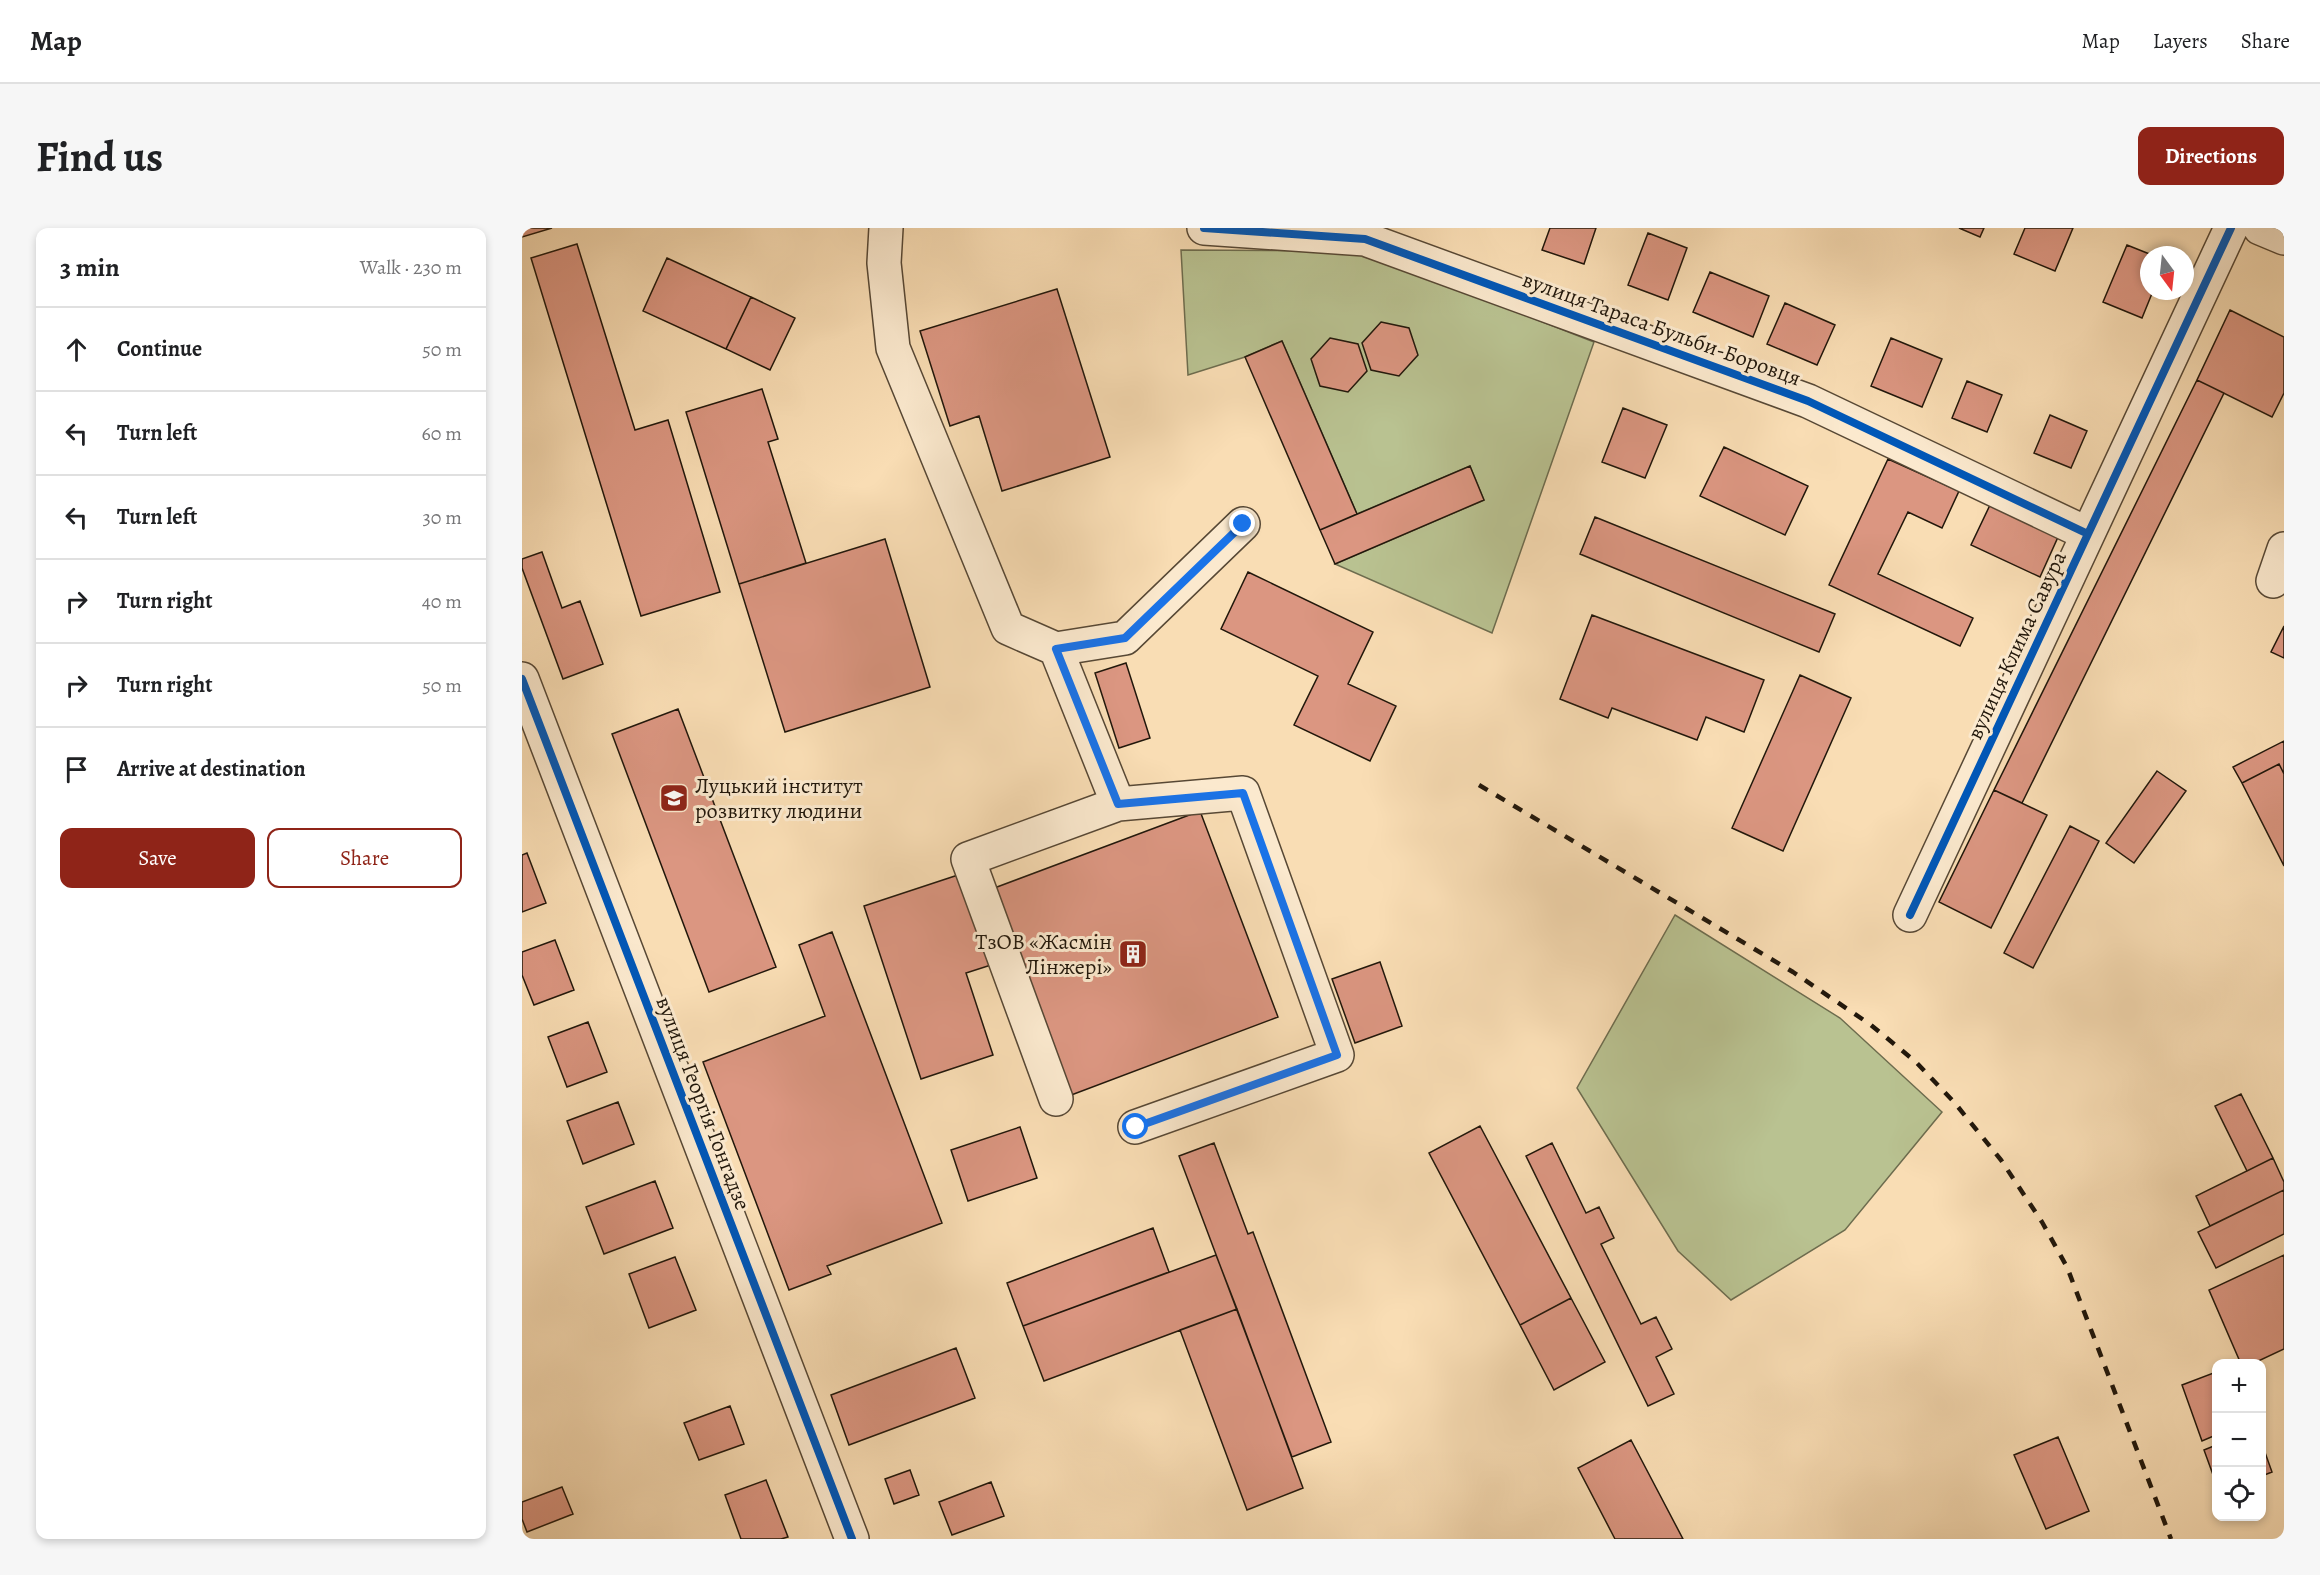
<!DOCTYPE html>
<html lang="en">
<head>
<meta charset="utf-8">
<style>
  :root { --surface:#fff; --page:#f6f6f6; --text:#202124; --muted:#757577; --line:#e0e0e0; --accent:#8f2418 }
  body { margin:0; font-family:Alegreya,serif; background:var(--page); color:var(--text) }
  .controls { position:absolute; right:18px; bottom:18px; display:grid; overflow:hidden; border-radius:12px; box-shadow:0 3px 9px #0003 }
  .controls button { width:54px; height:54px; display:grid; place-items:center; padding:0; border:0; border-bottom:2px solid var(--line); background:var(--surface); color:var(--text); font:30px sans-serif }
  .compass { position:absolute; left:1618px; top:18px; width:54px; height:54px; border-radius:50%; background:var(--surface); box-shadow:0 3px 9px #0003; rotate:165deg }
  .stop { position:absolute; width:18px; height:18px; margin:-14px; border:4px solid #1a73e8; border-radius:50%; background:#fff }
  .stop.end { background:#1a73e8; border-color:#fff; box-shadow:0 2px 6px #0008 }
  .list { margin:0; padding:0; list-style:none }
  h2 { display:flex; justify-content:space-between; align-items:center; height:78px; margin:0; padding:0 24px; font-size:26px }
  h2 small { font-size:20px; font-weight:400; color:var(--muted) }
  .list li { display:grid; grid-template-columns:39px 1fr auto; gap:18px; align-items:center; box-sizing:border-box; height:84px; padding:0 24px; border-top:2px solid var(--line) }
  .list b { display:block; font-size:22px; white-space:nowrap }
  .list em { font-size:20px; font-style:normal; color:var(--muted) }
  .actions { display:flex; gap:12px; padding:18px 24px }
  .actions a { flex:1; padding:14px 0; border:2px solid var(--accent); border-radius:12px; text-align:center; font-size:21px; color:var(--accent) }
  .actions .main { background:var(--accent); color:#fff }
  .icon { flex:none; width:33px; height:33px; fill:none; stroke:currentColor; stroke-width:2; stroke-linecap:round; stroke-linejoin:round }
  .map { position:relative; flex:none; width:1762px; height:1311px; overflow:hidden; border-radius:12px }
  header { display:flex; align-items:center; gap:36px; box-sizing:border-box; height:84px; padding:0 30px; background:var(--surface); border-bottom:2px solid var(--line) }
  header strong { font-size:28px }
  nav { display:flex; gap:33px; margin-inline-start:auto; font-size:21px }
  .intro { display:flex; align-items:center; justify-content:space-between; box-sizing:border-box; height:144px; padding:0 36px }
  h1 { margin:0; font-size:42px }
  .button { padding:15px 27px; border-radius:12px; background:var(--accent); color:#fff; font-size:21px; font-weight:700 }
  main { display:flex; gap:36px; padding:0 36px }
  aside { flex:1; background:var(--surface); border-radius:12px; box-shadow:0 3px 9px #0003 }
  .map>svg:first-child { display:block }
</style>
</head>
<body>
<header>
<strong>Map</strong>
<nav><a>Map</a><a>Layers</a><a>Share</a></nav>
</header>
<div class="intro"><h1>Find us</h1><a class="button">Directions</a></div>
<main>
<aside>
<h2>3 min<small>Walk · 230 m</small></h2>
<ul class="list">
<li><svg class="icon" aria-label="ahead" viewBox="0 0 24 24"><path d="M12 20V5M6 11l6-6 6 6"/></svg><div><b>Continue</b></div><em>50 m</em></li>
<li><svg class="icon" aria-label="left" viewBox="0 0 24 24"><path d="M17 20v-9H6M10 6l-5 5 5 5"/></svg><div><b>Turn left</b></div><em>60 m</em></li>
<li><svg class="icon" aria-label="left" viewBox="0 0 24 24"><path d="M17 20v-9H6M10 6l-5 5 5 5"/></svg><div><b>Turn left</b></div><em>30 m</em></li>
<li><svg class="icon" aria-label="right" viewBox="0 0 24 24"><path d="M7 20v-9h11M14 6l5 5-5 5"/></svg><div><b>Turn right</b></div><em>40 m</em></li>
<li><svg class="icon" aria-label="right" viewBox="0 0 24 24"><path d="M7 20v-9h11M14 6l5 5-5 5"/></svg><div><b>Turn right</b></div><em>50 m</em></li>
<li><svg class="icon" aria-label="arrive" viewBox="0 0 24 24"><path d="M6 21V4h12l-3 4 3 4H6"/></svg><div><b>Arrive at destination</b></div></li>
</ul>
<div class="actions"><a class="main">Save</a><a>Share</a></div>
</aside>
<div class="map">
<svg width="1762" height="1311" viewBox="0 0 1762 1311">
  <rect width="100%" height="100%" fill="#f9ddb4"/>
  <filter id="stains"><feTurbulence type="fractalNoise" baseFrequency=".00333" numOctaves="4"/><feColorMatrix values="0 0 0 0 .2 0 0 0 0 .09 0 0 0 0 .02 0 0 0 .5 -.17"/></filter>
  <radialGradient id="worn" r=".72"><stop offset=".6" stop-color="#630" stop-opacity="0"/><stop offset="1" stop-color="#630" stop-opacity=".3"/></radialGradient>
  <!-- green -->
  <path fill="#b9c291" stroke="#6d6c4e" stroke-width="1.5" d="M659 22 838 23 1072 114 970 405 813 336 962 272 948 238 835 286 760 113 723 129 666 147Z
    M1153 687 1318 790 1420 884 1323 1002 1209 1072 1156 1023 1055 860Z"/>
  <!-- building -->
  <path fill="#db9681" stroke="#21170b" stroke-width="1.5" d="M0 0H30L0 9Z
    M1028 0H1074L1062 36 1020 22Z
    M1437 0H1462L1458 9Z
    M1503 0H1551L1533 43 1492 26Z
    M1126 5 1165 20 1146 72 1106 57Z
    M55 16 113 202 146 192 198 364 119 388 9 30Z
    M1605 17 1630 27H1627V63H1631L1620 90 1581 74Z
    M145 30 229 69 204 121 121 83Z
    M1188 44 1247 68 1231 109 1171 84Z
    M535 61 588 229 480 263 457 188 428 198 398 103Z
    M229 69 273 90 248 142 204 121Z
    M1263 75 1313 97 1295 137 1245 116Z
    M1708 82 1762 109V165L1750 189 1675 152Z
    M859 94 887 100 896 127 877 148 849 142 840 115Z
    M808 110 836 116 845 143 826 164 798 158 789 131Z
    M1369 110 1420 131 1400 179 1349 158Z
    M760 113 835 286 798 302 723 129Z
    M1675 152 1702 165 1500 575 1472 562Z
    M1445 153 1480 167 1465 204 1430 190Z
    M240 161 256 211 246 214 284 335 217 356 164 184Z
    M1101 180 1145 197 1123 250 1080 234Z
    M1528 187 1565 203 1549 240 1512 225Z
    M1202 219 1286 258 1263 307 1178 268Z
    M1366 231 1437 263 1420 300 1386 284 1356 346 1451 390 1438 418 1307 357Z
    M948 238 962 272 813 336 798 302Z
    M1468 277 1536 309 1518 349 1449 317Z
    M1073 289 1313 386 1297 424 1058 326Z
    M363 311 408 459 263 504 217 356Z
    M20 324 40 380 58 373 81 436 41 451 0 340V331Z
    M726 344 851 404 826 456 874 478 848 533 772 497 796 448 699 401Z
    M1070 387 1242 452 1222 504 1184 489 1175 512 1090 480 1086 490 1038 471Z
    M1762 398V430L1749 424Z
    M604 435 628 510 597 520 573 445Z
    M1278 447 1329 470 1261 623 1210 600Z
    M156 481 254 739 187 764 90 506Z
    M1762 513V546L1757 536 1720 555 1711 539Z
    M1757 536 1762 546V638L1720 555Z
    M1635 543 1664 563 1612 635 1584 615Z
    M1472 562 1525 587 1469 700 1417 674Z
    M678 583 756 789 544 869 467 662Z
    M1548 598 1577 613 1511 740 1482 725Z
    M5 625 24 675 0 684V627Z
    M439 646 469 737 444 745 471 827 399 851 342 678Z
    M310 704 420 995 305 1038 309 1046 267 1062 181 834 303 788 277 717Z
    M33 712 52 762 12 777 0 747V724Z
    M858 734 880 798 833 815 810 751Z
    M66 794 85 844 45 859 26 809Z
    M1719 866 1751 930 1725 943 1693 878Z
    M96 874 112 916 61 936 45 893Z
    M958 898 1049 1070 998 1097 907 925Z
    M498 899 515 950 446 973 429 922Z
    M692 915 726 1006 731 1004 809 1214 770 1229 657 928Z
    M1030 915 1064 985 1077 979 1092 1010 1079 1016 1119 1096 1134 1089 1150 1121 1134 1129 1152 1166 1126 1178 1004 928Z
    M1751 930 1762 954V962L1688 998 1674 968Z
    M133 953 151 1000 82 1026 64 979Z
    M1762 962V1006L1694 1040 1676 1004Z
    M631 1000 647 1044 501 1098 485 1055Z
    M694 1027 715 1081 522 1153 501 1098Z
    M1762 1027V1121L1730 1136H1719L1687 1062Z
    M153 1029 174 1082 127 1100 107 1046Z
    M1049 1070 1083 1134 1032 1162 998 1097Z
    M715 1081 781 1260 725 1282 658 1102Z
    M434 1120 453 1170 327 1217 309 1167Z
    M1694 1144V1207L1680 1213 1660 1157Z
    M208 1178 222 1216 177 1232 162 1195Z
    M1536 1209 1567 1283 1524 1301 1492 1227Z
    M1109 1212 1161 1311H1093L1056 1240Z
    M1740 1216 1750 1244 1740 1248Z
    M1694 1217V1255L1682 1222Z
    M388 1242 397 1267 372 1276 363 1251Z
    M244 1252 266 1309 259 1311H219L203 1267Z
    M469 1254 482 1288 430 1307 417 1274Z
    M40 1259 51 1286 5 1304 0 1291V1274Z"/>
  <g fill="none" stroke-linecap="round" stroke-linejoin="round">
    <!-- minor casing -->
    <g stroke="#574835" stroke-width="36">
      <path id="minor" d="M364 0 362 35 371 120 486 400 534 421 603 410 721 296
        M682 0 843 11 1286 173 1566 306
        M1738 0 1762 10
        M1751 353 1762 321
        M534 421 596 576 721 565 815 827 613 899
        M0 451 330 1311
        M1388 687 1709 0
        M534 871 446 631 596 576"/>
    </g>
    <!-- minor -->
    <use href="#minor" stroke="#fbe9ce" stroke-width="33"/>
    <!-- rail -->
    <path stroke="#21170b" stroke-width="4.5" stroke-dasharray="10 10" stroke-linecap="butt" d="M957 557 1271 744 1349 797 1394 834 1432 874 1479 932 1520 994 1545 1039 1649 1311"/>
    <!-- cycleway casing -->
    <g stroke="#fbe9ce" stroke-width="11">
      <path id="cycleway" d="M682 0 843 11 1286 173 1566 306
        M0 451 330 1311
        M1388 687 1709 0"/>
    </g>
    <!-- cycleway -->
    <use href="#cycleway" stroke="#0057b8" stroke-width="8"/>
  </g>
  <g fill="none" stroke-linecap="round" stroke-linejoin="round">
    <!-- route -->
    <path stroke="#1a73e8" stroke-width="8" d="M614 899 815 827 721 565 596 576 534 421 603 410 721 296"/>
  </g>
  <!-- icons -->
  <defs>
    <g id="university-square" transform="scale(1.5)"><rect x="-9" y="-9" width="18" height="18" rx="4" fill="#8f2418" stroke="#fbe9ce"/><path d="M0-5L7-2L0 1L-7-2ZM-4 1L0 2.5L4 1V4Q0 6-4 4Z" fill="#fff"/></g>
    <g id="building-square" transform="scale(1.5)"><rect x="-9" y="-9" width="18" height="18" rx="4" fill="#8f2418" stroke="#fbe9ce"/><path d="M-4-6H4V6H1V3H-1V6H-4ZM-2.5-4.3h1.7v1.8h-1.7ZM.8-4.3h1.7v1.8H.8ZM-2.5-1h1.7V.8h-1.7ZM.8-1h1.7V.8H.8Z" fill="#fff"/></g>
  </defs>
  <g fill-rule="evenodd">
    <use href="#university-square" x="152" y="570"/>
    <use href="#building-square" x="611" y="726"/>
  </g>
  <g text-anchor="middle" stroke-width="6" stroke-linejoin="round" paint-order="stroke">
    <!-- street labels -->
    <g font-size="22" fill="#21170b" stroke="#fbe9ce">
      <text transform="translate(1140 100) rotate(20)" y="8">вулиця Тараса Бульби-Боровця</text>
      <text transform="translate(1494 417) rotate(-65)" y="8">вулиця Клима Савура</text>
      <text transform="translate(182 875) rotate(69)" y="8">вулиця Георгія Гонгадзе</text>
    </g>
    <!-- poi labels -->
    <g font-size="22" fill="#21170b" stroke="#fbe9ce" text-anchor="start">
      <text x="173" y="565">Луцький інститут<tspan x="173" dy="25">розвитку людини</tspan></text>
      <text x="590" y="721" text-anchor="end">ТзОВ «Жасмін<tspan x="590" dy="25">Лінжері»</tspan></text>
    </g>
  </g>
  <rect width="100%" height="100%" filter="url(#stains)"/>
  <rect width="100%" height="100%" fill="url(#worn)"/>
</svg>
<div class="controls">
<button>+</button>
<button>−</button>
<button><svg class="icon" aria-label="locate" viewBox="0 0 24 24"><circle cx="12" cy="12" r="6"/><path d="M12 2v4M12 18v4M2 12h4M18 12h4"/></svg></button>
</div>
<svg class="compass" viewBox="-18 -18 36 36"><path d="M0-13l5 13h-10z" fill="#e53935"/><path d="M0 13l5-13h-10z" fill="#757577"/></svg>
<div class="stop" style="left:614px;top:899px"></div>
<div class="stop end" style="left:721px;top:296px"></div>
</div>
</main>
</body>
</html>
